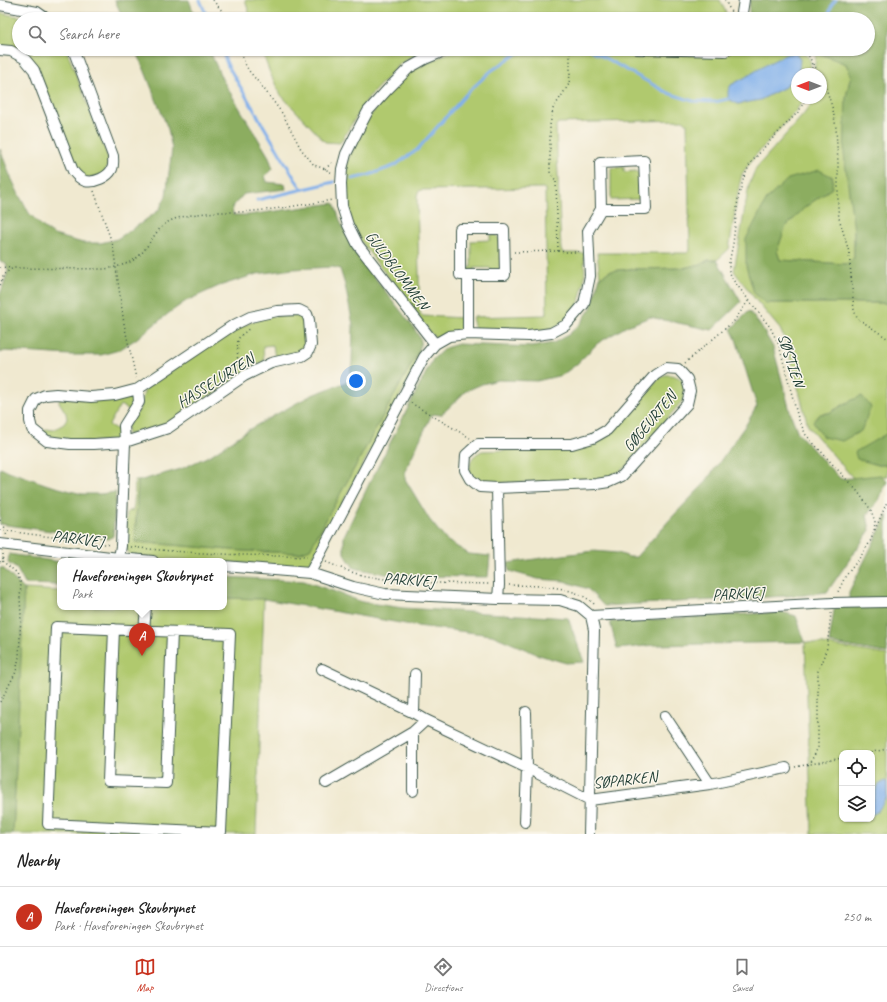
<!DOCTYPE html>
<html lang="en">
<head>
<meta charset="utf-8">
<style>
  :root { --surface:#fff; --page:#f2f2f2; --text:#222; --muted:#767676; --line:#e0e0e0; --accent:#c8321e }
  body { margin:0; font-family:Caveat,sans-serif; background:var(--page); color:var(--text) }
  .controls { position:absolute; right:12px; bottom:12px; display:grid; overflow:hidden; border-radius:8px; box-shadow:0 1px 3px #0004 }
  .controls button { width:36px; height:36px; display:grid; place-items:center; padding:0; border:0; border-bottom:1px solid var(--line); background:var(--surface); color:var(--text); font:20px sans-serif }
  .compass { position:absolute; left:791px; top:68px; width:36px; height:36px; border-radius:50%; background:var(--surface); box-shadow:0 1px 3px #0004; rotate:270deg }
  .you { position:absolute; left:356px; top:381px; width:14px; height:14px; margin:-10px; border:3px solid #fff; border-radius:50%; background:#1a73e8; box-shadow:0 0 0 6px #1a73e833 }
  .badge { display:grid; place-items:center; width:26px; height:26px; border-radius:50%; background:var(--accent); color:#fff; font-size:13px; font-weight:700 }
  .pin { position:absolute; translate:-50% -33px; filter:drop-shadow(0 1px 2px #0008) }
  .pin::after { content:''; position:absolute; top:21px; width:14px; height:12px; background:inherit; clip-path:polygon(0 0,100% 0,50% 100%) }
  .popup { position:absolute; left:57px; top:558px; width:170px; height:52px; box-sizing:border-box; display:grid; place-content:center; border-radius:8px; background:var(--surface); filter:drop-shadow(0 1px 3px #0005); font-size:13px; white-space:nowrap; color:var(--muted) }
  .popup b { font-size:15px; color:var(--text) }
  .popup::after { content:''; position:absolute; left:50%; top:100%; margin-left:-8px; border:8px solid transparent; border-top-color:var(--surface) }
  .list { margin:0; padding:0; list-style:none }
  h2 { display:flex; justify-content:space-between; align-items:center; height:52px; margin:0; padding:0 16px; font-size:17px }
  h2 small { font-size:13px; font-weight:400; color:var(--muted) }
  .list li { display:grid; grid-template-columns:26px 1fr auto; gap:12px; align-items:center; box-sizing:border-box; height:60px; padding:0 16px; border-top:1px solid var(--line) }
  .list b { display:block; font-size:15px; white-space:nowrap }
  .list p { margin:0; font-size:13px; white-space:nowrap; color:var(--muted) }
  .list em { font-size:13px; font-style:normal; color:var(--muted) }
  .icon { flex:none; width:22px; height:22px; fill:none; stroke:currentColor; stroke-width:2; stroke-linecap:round; stroke-linejoin:round }
  .map { position:relative; flex:none; width:887px; height:834px; overflow:hidden }
  .search { position:absolute; background:var(--surface); box-shadow:0 1px 3px #0004; left:12px; right:12px; top:12px; height:44px; display:flex; align-items:center; gap:10px; box-sizing:border-box; padding:0 14px; border-radius:22px; color:var(--muted); font-size:15px }
  .sheet { height:112px; background:var(--surface) }
  nav { display:flex; justify-content:space-around; align-items:center; box-sizing:border-box; height:56px; border-top:1px solid var(--line); background:var(--surface); font-size:11px; color:var(--muted) }
  nav a { display:grid; justify-items:center; gap:2px }
  nav .on { color:var(--accent) }
  .map>svg:first-child { display:block }
</style>
</head>
<body>
<div class="map">
<svg width="887" height="834" viewBox="0 0 887 834">
  <rect width="100%" height="100%" fill="#fbf7ec"/>
  <filter id="ink" filterUnits="userSpaceOnUse"><feTurbulence type="fractalNoise" baseFrequency=".025" numOctaves="2"/><feDisplacementMap in="SourceGraphic" scale="8" xChannelSelector="R" yChannelSelector="G"/><feConvolveMatrix kernelMatrix="1 2 1 2 8 2 1 2 1" color-interpolation-filters="sRGB"/></filter>
  <filter id="wash" filterUnits="userSpaceOnUse"><feTurbulence type="fractalNoise" baseFrequency=".012" numOctaves="4" result="noise"/><feDisplacementMap in="SourceGraphic" scale="16" xChannelSelector="R" yChannelSelector="G"/><feGaussianBlur stdDeviation="0.9" result="paint"/><feColorMatrix in="noise" values="0 0 0 0 0 0 0 0 0 0 0 0 0 0 0 0 0 1.4 0 .05"/><feComposite in="paint" operator="in"/></filter>
  <g filter="url(#wash)">
    <rect width="100%" height="100%" fill="#f0e9d0"/>
    <!-- green -->
    <path fill="#b0c96e" stroke="#688351" fill-rule="evenodd" d="M245 0H720L729 19H590L583 15H551L531 19H251Z
      M0 13 33 19H19V49H66L108 157C108 175 102 175 87 178L76 168 35 64 0 47Z
      M261 49H424L400 64 368 98 340 143 325 142 280 94 270 73Z
      M468 49H630L635 52 731 49H796C810 55 812 60 810 74H797V98H804L796 111 754 157 742 174 739 187 729 249 717 260H708L701 264 683 268 629 269 610 271 600 277 597 253H687L690 250 687 123 683 120 558 123 556 126 561 250 563 253H584L585 277 578 306 561 324 548 331 535 333 475 330 472 317 545 315 547 313 545 189 543 188 421 190 418 192 417 197 420 313 423 316 464 318V327L460 331 437 338 432 335 356 235 344 199 347 162 366 122 383 99 407 73 448 53ZM744 78 785 87 760 100 738 104 731 85Z
      M816 52 846 64 851 75 846 97 854 231V258L846 264 780 260 777 251 785 228 804 208 832 188 788 179 765 303H884L887 304V432L878 465H887V476L853 478 808 426 787 345 780 329 755 299 734 271 749 185 756 168 804 114 812 103V98H821V74H814ZM850 401 823 437 820 414 829 413Z
      M624 167V172L636 171 639 174V186H642L643 199 611 200V168Z
      M490 235H496L500 240 501 267 497 272H491L490 268H474V272H468L465 268H471V241L490 240Z
      M296 314C300 315 304 317 306 321 308 327 308 345 303 349 298 355 283 356 275 358L273 345 263 346 264 361 167 424 128 435 127 427 139 410 145 389 224 335 247 324 266 317Z
      M419 351 423 353 311 561 306 565 295 566 224 562V561L167 559 130 556C122 547 126 524 127 512L133 510 134 504 135 481H138L135 532 136 542 244 551 299 553 310 549 401 383Z
      M665 375C681 374 688 383 684 399L627 466 619 472 600 481 480 483 470 474C469 462 471 456 482 451L573 448 606 436 616 428 654 383 660 378Z
      M134 394 136 396 133 404 129 410 120 405 109 425 116 429H120V436L117 440C95 442 60 445 40 432L47 429 53 430 64 424 67 419 66 413 59 402 60 398Z
      M24 589 60 591V607H224V598L264 599 256 834H13Z
      M805 642 823 644 887 655V833L885 834H812ZM842 753H872V819H842Z"/>
    <!-- forest -->
    <path fill="#8cad61" stroke="#56754a" d="M115 0H189L196 19H123Z
      M750 0H887V304L884 303H765L754 293 746 266V239L767 199 788 179 819 170 833 177 832 188 804 208 785 228 777 251 780 260 846 264 854 258V231L844 154 846 97 851 75 846 64 809 49H868V19H752L749 11Z
      M136 49H209L222 79 269 157 273 169 265 176 267 182 285 184 286 189 244 194 232 207 233 215H248L334 203 341 223 355 252 414 328 421 340 419 351 401 383 310 549 299 553 244 551 135 542 138 481 142 480 181 469 211 455 248 430 295 404 312 395 344 383 349 380 352 362 353 325 345 285 340 269 333 267 293 269 257 274 219 286 186 301 169 313 136 339 119 350 101 355H70L5 351 0 353V295L8 271 6 263 0 261V149L9 173 19 195 29 213 43 227 54 235 83 243H101L117 239 140 224 159 210 166 196 172 149 168 129Z
      M708 260H717L741 302 712 330 650 317 627 326 598 343 577 364 562 375 537 381 498 380 482 384 466 391 441 415 432 414 405 471V479L429 519 446 540 469 554 490 556 488 577 396 576 354 568 344 553V536L369 484 433 359 445 348 458 344 532 347 553 343 568 335 580 324 591 308 600 277 610 271 629 269 683 268 701 264Z
      M749 311 760 325 773 347 791 415 798 433 826 464 841 479 881 475 887 481 879 500 867 515 870 530 827 592 805 595 604 606 588 589 564 581 538 579 509 571 508 563 556 556 593 551 618 553 629 557H636L674 515 704 484 747 423 757 406 736 339 731 329Z
      M862 396 871 407 861 431 842 441 823 437 813 422 820 414 829 413 850 401Z
      M887 432V465H878L857 459 855 452 886 434Z
      M0 468 48 485 82 494H101L116 492 113 536 109 539 0 524Z
      M887 515V599L849 600V592Z
      M9 554 60 562V585L25 584 17 569 8 563Z
      M0 568H3L24 589 13 834H0V633L1 616H0Z
      M224 577 304 581 333 591 362 602 403 608 568 618 584 662 566 663 539 655 492 635 417 626 264 599 224 598Z
      M887 605V653L829 643 834 610 838 606Z
      M782 612 796 616 805 642 655 645 617 649 610 622Z"/>
    <!-- water -->
    <path fill="#81b0eb" stroke="#507690" d="M796 53 800 59 799 70 785 87 760 100 738 104 728 99V91L731 85 744 78 769 63 787 54Z
      M885 781 887 782V797L878 811 872 815V803L873 802 877 786Z"/>
    <g fill="none" stroke-linecap="round" stroke-linejoin="round">
      <!-- stream -->
      <path stroke="#81b0eb" stroke-width="3" d="M200 0 208 19
        M828 19 832 4 836 0
        M221 49 228 66 295 179 302 189
        M589 49 668 93 693 101 715 102 728 99
        M352 179 369 175 394 166 417 150 468 92 491 71 518 53 533 49
        M257 200 334 182"/>
    </g>
  </g>
  <g filter="url(#ink)">
    <g fill="none" stroke-linecap="round" stroke-linejoin="round">
      <!-- minor casing -->
      <g stroke="#3e574b" stroke-width="12">
        <path id="minor" d="M0 5 37 12 47 19
          M741 19 744 0
          M637 49 725 51 728 49
          M0 50 11 51 24 58 34 70 73 171C76 175 80 179 85 181 95 183 108 177 112 169 114 165 113 160 113 156L73 49
          M468 275H460V229H504L505 275H468V334
          M299 310 307 314 309 320 311 345 308 352 302 356 271 363 244 376 168 428 125 442 94 444H70L47 441 32 429 30 421V411L36 399 45 395 56 394 91 397 115 395 138 389 232 326 250 317 277 311Z
          M435 344 358 245 348 225 342 206 341 184 342 169 346 154 357 132 368 111 388 89 409 68 425 59 442 52 455 49
          M497 488 596 484 609 482 622 476 687 404 690 391 687 379 678 369 666 368 655 375 607 430 593 438 572 444H478L466 455 465 470 470 479 480 487 497 488 499 585 498 599
          M0 544 119 558 153 561
          M119 558 121 546 125 442 124 426 139 402 138 389
          M224 566 310 573 353 587 385 594 498 599 560 600 579 606 591 616 594 630 589 834
          M310 573 424 357 435 344 449 336 468 334 529 336 551 333 566 325 584 304 590 276 588 231 601 209H646L644 161 600 163 601 209
          M591 616 833 603 887 602
          M56 627 230 634 221 832 48 824Z
          M114 629 108 781 166 783 172 632
          M144 631 146 607
          M322 669 414 713 426 720 527 768 590 800 710 784 786 768
          M414 713 415 674
          M665 716 710 784
          M326 783 413 732 426 720
          M413 791V732
          M525 822 527 768 526 712"/>
      </g>
      <!-- path -->
      <path stroke="#3e574b" stroke-width="1.5" stroke-dasharray="1 3" stroke-linecap="butt" d="M213 0 216 4 229 19
        M725 0 731 12
        M241 49 244 62 249 71 264 89 282 113 301 149 314 165 325 169 332 173
        M799 49C812 55 812 61 812 74
        M813 64 820 74
        M821 77 827 91 833 110 836 128 838 163V209L839 218 849 252 854 310 857 318 887 338
        M806 98 799 111 768 143 750 164 744 177 738 198 733 244 729 263V271L733 280 770 327 779 345 798 418 806 435 858 492 871 510 875 522 874 532 870 542 861 556 845 577 837 594
        M325 169 334 161
        M94 191 113 246 124 324 136 378
        M558 251 556 181 550 172V125L553 109 569 84 570 73V49
        M514 252 558 251 566 252H580
        M0 267 12 268
        M0 285 4 274 13 268 103 269C115 268 130 264 139 256 151 244 156 227 172 220 183 215 211 212 223 212 229 212 235 212 241 212 272 210 302 205 332 200
        M685 363 734 321 749 300
        M237 370C238 364 237 345 238 340 240 334 246 333 249 328
        M411 403 470 438
        M0 520 7 531 6 536
        M0 530 111 545
        M875 530 887 502
        M131 547C189 554 248 555 307 557
        M0 562 3 558V553
        M326 562C341 568 356 575 372 577 411 584 450 583 489 584
        M509 585C536 586 576 584 596 606
        M0 702 16 672 19 657 21 615 20 599 21 584 17 573 1 560
        M867 753 887 749
        M808 765 814 756 818 747V671L827 648 831 613
        M795 767 842 758"/>
      <!-- minor -->
      <use href="#minor" stroke="#fff" stroke-width="10"/>
    </g>
  </g>
  <g text-anchor="middle" stroke-width="3" stroke-linejoin="round" paint-order="stroke">
    <!-- street labels -->
    <g font-size="16" fill="#1f3d34" stroke="#fbf7ec">
      <text transform="translate(398 270) rotate(53)" y="6">GULDBLOMMEN</text>
      <text transform="translate(792 360) rotate(72)" y="6">SØSTIEN</text>
      <text transform="translate(215 380) rotate(-32)" y="6">HASSELURTEN</text>
      <text transform="translate(649 421) rotate(-50)" y="6">GØGEURTEN</text>
      <text transform="translate(78 538) rotate(7)" y="6">PARKVEJ</text>
      <text transform="translate(409 579) rotate(4)" y="6">PARKVEJ</text>
      <text transform="translate(738 593) rotate(-3)" y="6">PARKVEJ</text>
      <text transform="translate(625 779) rotate(-6)" y="6">SØPARKEN</text>
    </g>
  </g>
</svg>
<div class="controls">
<button><svg class="icon" aria-label="locate" viewBox="0 0 24 24"><circle cx="12" cy="12" r="6"/><path d="M12 2v4M12 18v4M2 12h4M18 12h4"/></svg></button>
<button><svg class="icon" aria-label="layers" viewBox="0 0 24 24"><path d="M12 4l9 5-9 5-9-5zM3 14l9 5 9-5"/></svg></button>
</div>
<svg class="compass" viewBox="-18 -18 36 36"><path d="M0-13l5 13h-10z" fill="#e53935"/><path d="M0 13l5-13h-10z" fill="#767676"/></svg>
<div class="you"></div>
<div class="pin badge" style="left:142px;top:656px">A</div>
<div class="popup"><b>Haveforeningen Skovbrynet</b>Park</div>
<div class="search"><svg class="icon" aria-label="search" viewBox="0 0 24 24"><circle cx="10" cy="10" r="6"/><path d="M15 15l6 6"/></svg>Search here</div>
</div>
<section class="sheet">
<h2>Nearby<small></small></h2>
<ul class="list">
<li><span class="badge">A</span><div><b>Haveforeningen Skovbrynet</b><p>Park · Haveforeningen Skovbrynet</p></div><em>250 m</em></li>
</ul>
</section>
<nav>
<a class="on"><svg class="icon" aria-label="map" viewBox="0 0 24 24"><path d="M3 6l6-2 6 2 6-2v14l-6 2-6-2-6 2zM9 4v14M15 6v14"/></svg>Map</a>
<a><svg class="icon" aria-label="directions" viewBox="0 0 24 24"><path d="M12 3l9 9-9 9-9-9zM9 14v-3h6M13 9l2 2-2 2"/></svg>Directions</a>
<a><svg class="icon" aria-label="saved" viewBox="0 0 24 24"><path d="M7 4h10v16l-5-4-5 4z"/></svg>Saved</a>
</nav>
</body>
</html>
